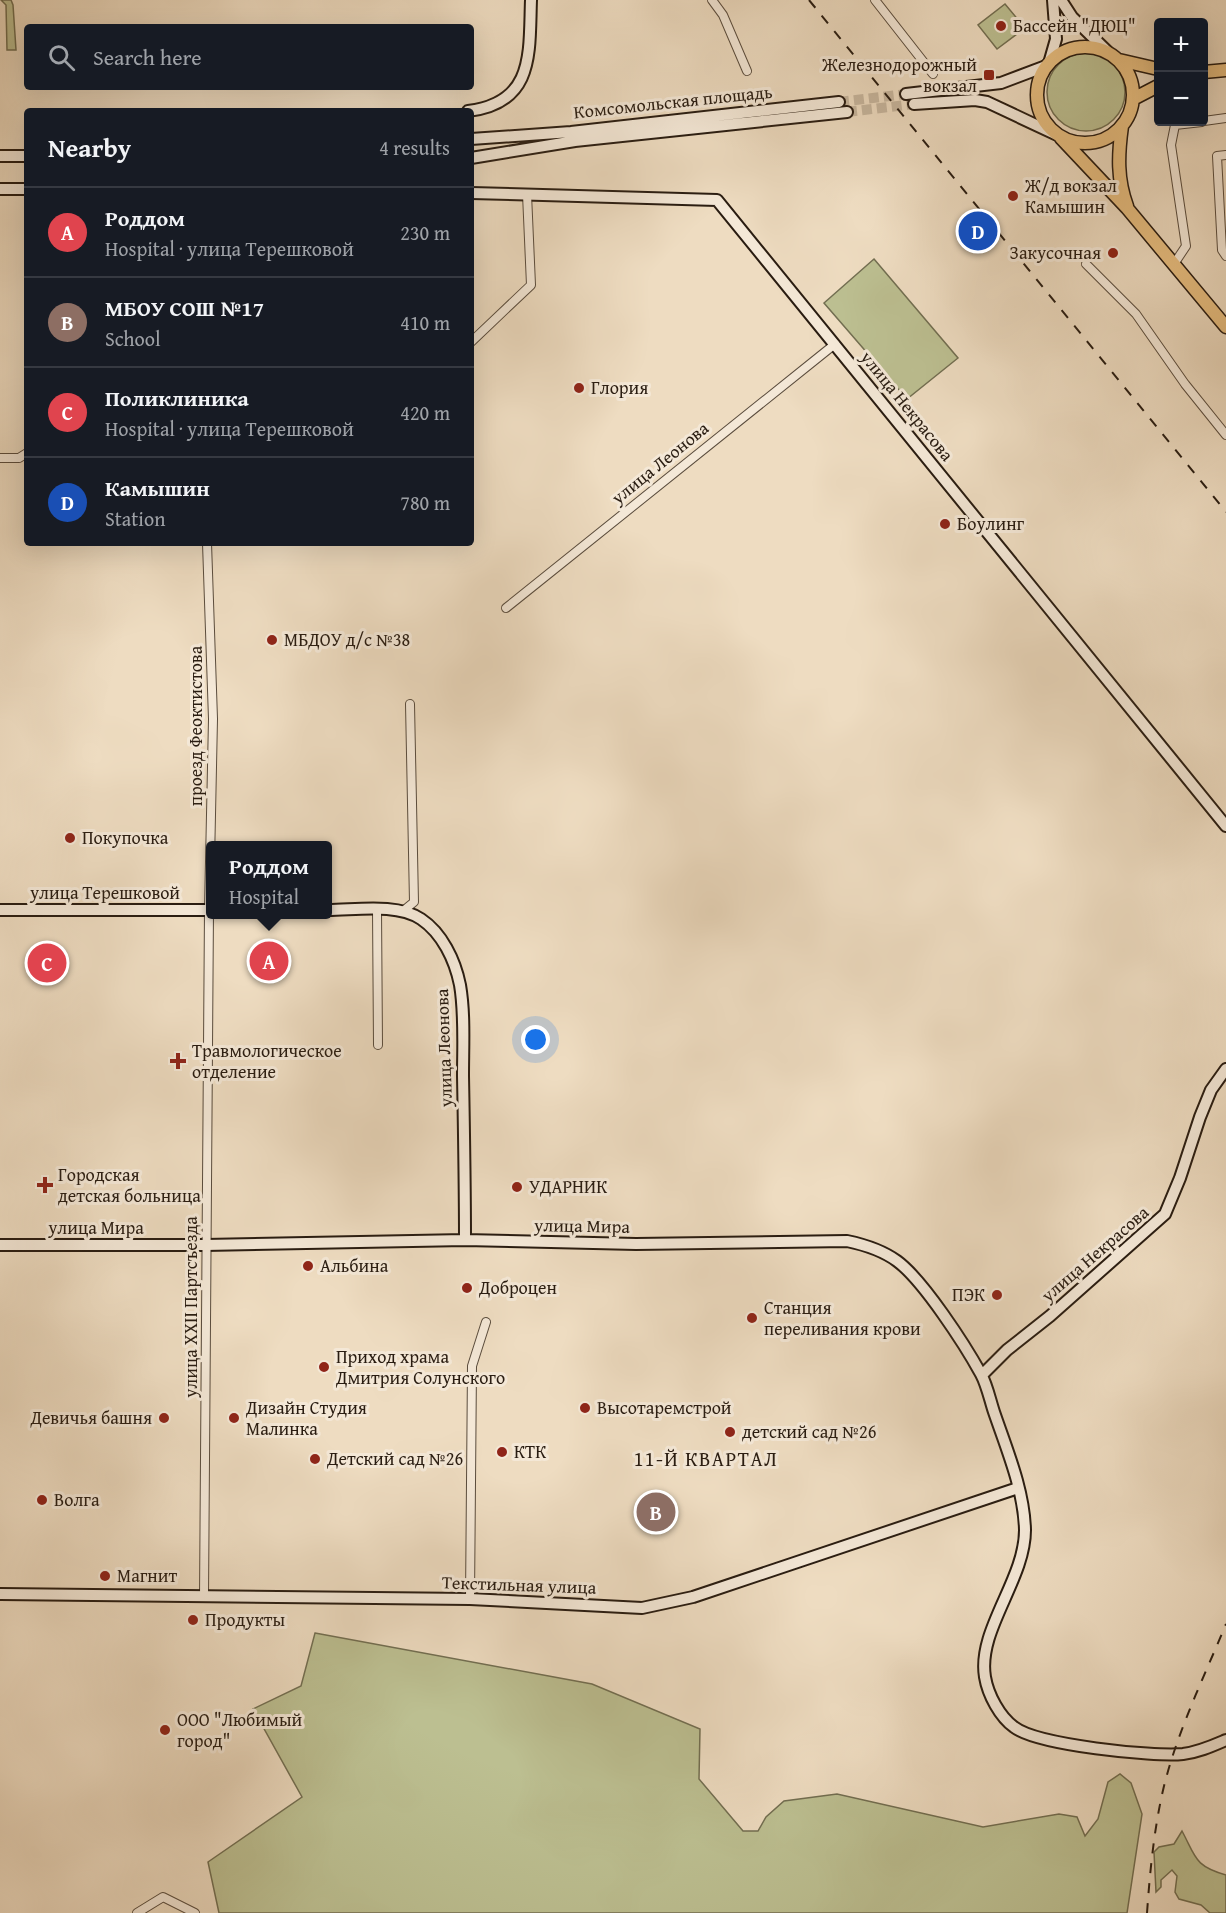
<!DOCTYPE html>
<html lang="en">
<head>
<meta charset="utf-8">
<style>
  :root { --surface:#171b24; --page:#20242c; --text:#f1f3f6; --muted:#9ea1a6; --line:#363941; --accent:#c59692 }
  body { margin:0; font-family:"Gentium Book Plus",serif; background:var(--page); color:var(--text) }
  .controls { position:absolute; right:18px; top:18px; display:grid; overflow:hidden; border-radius:6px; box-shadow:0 6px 24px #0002 }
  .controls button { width:54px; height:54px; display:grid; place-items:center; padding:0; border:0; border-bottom:2px solid var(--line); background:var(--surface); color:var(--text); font:30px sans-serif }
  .you { position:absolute; left:536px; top:1040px; width:21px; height:21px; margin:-15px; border:4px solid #fff; border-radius:50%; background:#1a73e8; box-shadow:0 0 0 9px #1a73e833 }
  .badge { display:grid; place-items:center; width:39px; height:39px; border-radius:50%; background:var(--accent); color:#fff; font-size:20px; font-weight:700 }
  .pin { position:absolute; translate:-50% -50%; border:3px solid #fff; box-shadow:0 2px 6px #0006 }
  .popup { position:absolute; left:206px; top:841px; width:126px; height:78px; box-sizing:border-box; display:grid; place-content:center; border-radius:6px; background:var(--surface); filter:drop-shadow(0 2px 4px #0005); font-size:20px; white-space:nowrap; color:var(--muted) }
  .popup b { font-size:22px; color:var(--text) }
  .popup::after { content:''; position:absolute; left:50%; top:100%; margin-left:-12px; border:12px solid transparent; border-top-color:var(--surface) }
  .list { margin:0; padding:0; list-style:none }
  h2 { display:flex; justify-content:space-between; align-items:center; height:78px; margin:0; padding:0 24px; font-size:26px }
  h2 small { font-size:20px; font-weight:400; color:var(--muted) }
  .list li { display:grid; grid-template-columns:39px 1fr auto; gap:18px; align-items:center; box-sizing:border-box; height:90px; padding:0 24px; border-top:2px solid var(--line) }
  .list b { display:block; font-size:22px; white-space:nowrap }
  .list p { margin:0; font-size:20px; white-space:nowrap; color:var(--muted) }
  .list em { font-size:20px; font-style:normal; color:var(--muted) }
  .icon { flex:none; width:33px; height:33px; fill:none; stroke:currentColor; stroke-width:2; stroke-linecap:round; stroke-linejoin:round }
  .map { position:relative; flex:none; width:1226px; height:1913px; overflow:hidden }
  .search { position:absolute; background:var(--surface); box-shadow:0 6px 24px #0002; left:24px; top:24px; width:450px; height:66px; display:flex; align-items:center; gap:15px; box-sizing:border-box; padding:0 21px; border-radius:6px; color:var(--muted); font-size:22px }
  .panel { position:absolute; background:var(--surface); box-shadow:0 6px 24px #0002; left:24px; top:108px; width:450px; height:438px; border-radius:6px }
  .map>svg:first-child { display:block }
</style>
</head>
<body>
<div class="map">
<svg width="1226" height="1913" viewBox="0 0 1226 1913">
  <rect width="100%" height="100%" fill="#eedcc1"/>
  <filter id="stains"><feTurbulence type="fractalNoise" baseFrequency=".00333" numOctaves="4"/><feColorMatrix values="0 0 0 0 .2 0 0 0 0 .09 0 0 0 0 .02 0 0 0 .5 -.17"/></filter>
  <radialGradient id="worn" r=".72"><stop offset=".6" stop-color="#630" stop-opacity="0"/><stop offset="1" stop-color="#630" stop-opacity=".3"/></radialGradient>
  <!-- green -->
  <path fill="#bcbf91" stroke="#726e51" stroke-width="1.5" d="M1 0H11L13 5 16 50H7L6 5Z
    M1005 4 1025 28 997 49 978 25Z
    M1047 92a39 39 0 1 1 78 0a39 39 0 1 1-78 0Z
    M874 259 958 358 907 399 824 303Z
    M315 1633 592 1684 700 1729 699 1779 743 1831H758L766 1817 784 1801 837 1794 983 1827 1059 1814 1077 1817 1085 1836 1098 1819 1108 1782 1120 1774 1131 1783 1142 1814 1127 1913H219L208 1862 302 1797 253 1709 301 1686Z
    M1182 1831C1196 1857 1194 1866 1226 1875V1913H1210L1201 1905 1179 1899 1175 1892 1177 1876 1172 1870 1161 1880V1887L1156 1892 1154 1852 1159 1847 1174 1844Z"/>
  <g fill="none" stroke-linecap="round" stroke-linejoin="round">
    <!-- secondary-tunnel -->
    <path stroke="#c7b69e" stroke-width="10" stroke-dasharray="10 5" stroke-linecap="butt" d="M839 102 906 94
      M847 112 914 104"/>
    <!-- street casing -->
    <g stroke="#5a4c3d" stroke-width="10">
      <path id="street" d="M712 0 723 15 747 71
        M875 0 933 74
        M1204 121 1226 118
        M1226 155 1217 156 1222 250 1226 256
        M1086 264 1136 314 1185 384 1226 435
        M1174 264 1186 246 1171 145 1175 125 1202 122
        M471 342 531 285 527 194
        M0 458H19L27 453
        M506 608 835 344
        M377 910 378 1045
        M403 911 414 902 410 704
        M204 1597 209 910 213 719 207 543
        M470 1599 472 1366 486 1322
        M137 1913 163 1897 195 1913"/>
    </g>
    <!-- secondary casing -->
    <g stroke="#291c11" stroke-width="14">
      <path id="secondary" d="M1061 0 1072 17 1107 51
        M1050 60 1056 39 1053 0
        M906 94 1001 83 1046 66
        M914 104 975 100 987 102 1055 134
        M468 111C535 103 529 53 531 0
        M471 139 571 132 839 102
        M0 156H27
        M471 158 575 141 847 112
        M0 189H27
        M471 193 717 200 1226 826
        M0 910H210
        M328 910C356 910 397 903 421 919 442 933 455 960 460 985 465 1014 463 1046 463 1076 464 1130 465 1185 465 1240
        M0 1245H205L465 1240 636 1244 847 1241C866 1245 882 1250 897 1261 923 1280 965 1345 981 1374 987 1385 990 1400 994 1412 1007 1450 1024 1490 1025 1530 1025 1580 977 1630 985 1677 988 1695 1000 1717 1014 1727 1037 1745 1153 1757 1183 1754 1199 1752 1212 1746 1226 1740
        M982 1375 1007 1350 1050 1316 1165 1214 1180 1178 1200 1117 1211 1090 1226 1069
        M0 1594 470 1599 642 1608 693 1597 1018 1488"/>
    </g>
    <!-- primary casing -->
    <g stroke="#291c11" stroke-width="15">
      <path id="primary" d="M1037 95a48 48 0 1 1 96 0a48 48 0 1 1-96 0Z
        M1119 60 1158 69
        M1204 72 1226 70
        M1133 99 1158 86
        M1122 126C1118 155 1117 179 1127 206
        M1061 138 1127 208 1226 327"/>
    </g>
    <!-- street -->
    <use href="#street" stroke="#f4e8d7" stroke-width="8"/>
    <!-- secondary -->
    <use href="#secondary" stroke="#f4e8d7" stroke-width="10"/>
    <!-- primary -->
    <use href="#primary" stroke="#e7be80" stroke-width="12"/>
    <!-- rail -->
    <path stroke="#291c11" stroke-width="2" stroke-dasharray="10 10" stroke-linecap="butt" d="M809 0 1226 512
      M1147 1913C1150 1871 1154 1828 1164 1786 1178 1730 1204 1677 1226 1624"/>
  </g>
  <!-- markers -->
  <g fill="#8f2418" stroke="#f4e8d7" stroke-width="2">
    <circle cx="1001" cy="26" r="6"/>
    <rect x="983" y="69" width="12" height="12" rx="3"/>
    <circle cx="1013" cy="196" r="6"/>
    <circle cx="1113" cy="253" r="6"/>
    <circle cx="579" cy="388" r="6"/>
    <circle cx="945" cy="524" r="6"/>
    <circle cx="272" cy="640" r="6"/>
    <circle cx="70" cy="838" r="6"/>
    <path d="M175 1052h6v6h6v6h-6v6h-6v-6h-6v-6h6z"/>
    <path d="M42 1176h6v6h6v6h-6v6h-6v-6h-6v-6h6z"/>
    <circle cx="517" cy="1187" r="6"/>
    <circle cx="308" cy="1266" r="6"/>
    <circle cx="467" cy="1288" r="6"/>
    <circle cx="997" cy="1295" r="6"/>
    <circle cx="752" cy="1318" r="6"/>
    <circle cx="324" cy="1367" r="6"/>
    <circle cx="585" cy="1408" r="6"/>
    <circle cx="164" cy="1418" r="6"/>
    <circle cx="234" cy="1418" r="6"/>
    <circle cx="730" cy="1432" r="6"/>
    <circle cx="502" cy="1452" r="6"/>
    <circle cx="315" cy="1459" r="6"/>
    <circle cx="42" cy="1500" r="6"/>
    <circle cx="105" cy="1576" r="6"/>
    <circle cx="193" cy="1620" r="6"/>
    <circle cx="165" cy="1730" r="6"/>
  </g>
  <g text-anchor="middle" stroke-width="6" stroke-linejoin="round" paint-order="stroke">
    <!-- poi labels -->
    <g font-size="18" fill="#291c11" stroke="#f4e8d7" text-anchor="start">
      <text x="1013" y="32">Бассейн "ДЮЦ"</text>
      <text x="977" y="71" text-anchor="end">Железнодорожный<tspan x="977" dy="21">вокзал</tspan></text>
      <text x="1025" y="192">Ж/д вокзал<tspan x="1025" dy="21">Камышин</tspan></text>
      <text x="1101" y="259" text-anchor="end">Закусочная</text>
      <text x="591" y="394">Глория</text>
      <text x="957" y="530">Боулинг</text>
      <text x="284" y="646">МБДОУ д/с №38</text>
      <text x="82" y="844">Покупочка</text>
      <text x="192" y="1057">Травмологическое<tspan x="192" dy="21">отделение</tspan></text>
      <text x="58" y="1181">Городская<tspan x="58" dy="21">детская больница</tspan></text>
      <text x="529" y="1193">УДАРНИК</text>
      <text x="320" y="1272">Альбина</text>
      <text x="479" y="1294">Доброцен</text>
      <text x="985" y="1301" text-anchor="end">ПЭК</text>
      <text x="764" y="1314">Станция<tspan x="764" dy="21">переливания крови</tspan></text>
      <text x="336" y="1363">Приход храма<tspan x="336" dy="21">Дмитрия Солунского</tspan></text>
      <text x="246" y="1414">Дизайн Студия<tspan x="246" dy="21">Малинка</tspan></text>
      <text x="597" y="1414">Высотаремстрой</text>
      <text x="152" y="1424" text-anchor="end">Девичья башня</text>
      <text x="742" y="1438">детский сад №26</text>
      <text x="514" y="1458">КТК</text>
      <text x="327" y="1465">Детский сад №26</text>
      <text x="54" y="1506">Волга</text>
      <text x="117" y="1582">Магнит</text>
      <text x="205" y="1626">Продукты</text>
      <text x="177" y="1726">ООО "Любимый<tspan x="177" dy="21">город"</tspan></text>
    </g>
    <!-- street labels -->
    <g font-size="18" fill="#291c11" stroke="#f4e8d7">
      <text transform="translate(673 102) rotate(-6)" y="6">Комсомольская площадь</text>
      <text transform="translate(907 406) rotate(51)" y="6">улица Некрасова</text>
      <text transform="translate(660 463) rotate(-39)" y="6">улица Леонова</text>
      <text transform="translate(196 726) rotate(-90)" y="6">проезд Феоктистова</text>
      <text x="105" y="899">улица Терешковой</text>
      <text transform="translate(444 1048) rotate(-92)" y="6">улица Леонова</text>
      <text transform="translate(582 1226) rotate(1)" y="6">улица Мира</text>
      <text x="96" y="1234">улица Мира</text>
      <text transform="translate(1095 1254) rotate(-41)" y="6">улица Некрасова</text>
      <text transform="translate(191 1307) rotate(-90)" y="6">улица XXII Партсъезда</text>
      <text transform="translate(519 1585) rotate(2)" y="6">Текстильная улица</text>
    </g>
    <!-- neighbourhood labels -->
    <g font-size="20" letter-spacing="1.5" fill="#291c11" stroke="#f4e8d7">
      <text x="706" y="1466">11-Й КВАРТАЛ</text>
    </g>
  </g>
  <rect width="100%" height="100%" filter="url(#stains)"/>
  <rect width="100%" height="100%" fill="url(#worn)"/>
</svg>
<div class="controls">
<button>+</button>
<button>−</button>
</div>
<div class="you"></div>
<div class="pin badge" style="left:269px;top:961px;background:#e0444e">A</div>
<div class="popup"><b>Роддом</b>Hospital</div>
<div class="pin badge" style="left:656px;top:1512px;background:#8d6e63">B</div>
<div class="pin badge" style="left:47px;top:963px;background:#e0444e">C</div>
<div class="pin badge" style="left:978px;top:231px;background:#1a4fb4">D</div>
<div class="search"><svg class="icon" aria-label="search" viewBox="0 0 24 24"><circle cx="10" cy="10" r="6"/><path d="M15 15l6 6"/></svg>Search here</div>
<section class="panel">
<h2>Nearby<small>4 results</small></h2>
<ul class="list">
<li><span class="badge" style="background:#e0444e">A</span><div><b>Роддом</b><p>Hospital · улица Терешковой</p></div><em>230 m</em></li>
<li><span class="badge" style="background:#8d6e63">B</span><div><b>МБОУ СОШ №17</b><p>School</p></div><em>410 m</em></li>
<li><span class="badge" style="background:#e0444e">C</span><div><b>Поликлиника</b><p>Hospital · улица Терешковой</p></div><em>420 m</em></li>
<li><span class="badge" style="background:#1a4fb4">D</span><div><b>Камышин</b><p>Station</p></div><em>780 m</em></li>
</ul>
</section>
</div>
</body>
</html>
